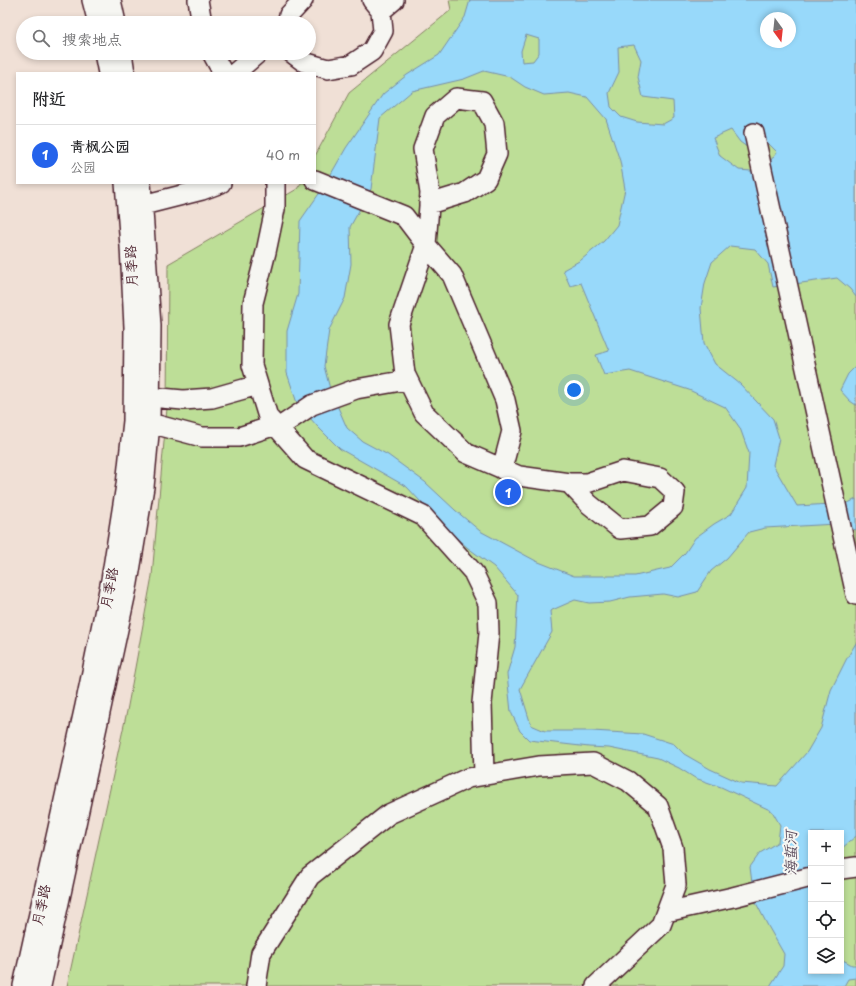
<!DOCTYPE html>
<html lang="zh">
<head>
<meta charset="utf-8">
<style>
  :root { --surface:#fff; --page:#f2f2f2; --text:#202124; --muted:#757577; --line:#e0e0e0; --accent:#2563eb }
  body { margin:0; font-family:"Playpen Sans","LXGW WenKai TC",sans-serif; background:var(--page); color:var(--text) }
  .controls { position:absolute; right:12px; bottom:12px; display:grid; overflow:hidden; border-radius:0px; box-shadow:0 2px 6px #0003 }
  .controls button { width:36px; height:36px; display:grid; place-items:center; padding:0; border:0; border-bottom:1px solid var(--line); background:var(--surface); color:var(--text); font:20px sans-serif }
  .compass { position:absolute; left:760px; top:12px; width:36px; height:36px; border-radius:50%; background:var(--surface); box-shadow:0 2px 6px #0003; rotate:165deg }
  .you { position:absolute; left:574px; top:390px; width:14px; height:14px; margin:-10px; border:3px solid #fff; border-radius:50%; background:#1a73e8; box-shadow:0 0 0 6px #1a73e833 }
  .badge { display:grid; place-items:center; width:26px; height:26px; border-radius:50%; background:var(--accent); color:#fff; font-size:13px; font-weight:700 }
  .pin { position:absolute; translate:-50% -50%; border:2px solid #fff; box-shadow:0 1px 4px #0006 }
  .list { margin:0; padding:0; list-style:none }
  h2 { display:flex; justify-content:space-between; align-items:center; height:52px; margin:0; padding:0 16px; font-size:17px }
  h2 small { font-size:13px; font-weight:400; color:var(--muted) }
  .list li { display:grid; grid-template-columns:26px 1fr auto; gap:12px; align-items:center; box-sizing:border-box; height:60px; padding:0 16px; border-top:1px solid var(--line) }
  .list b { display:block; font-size:15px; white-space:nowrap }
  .list p { margin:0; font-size:13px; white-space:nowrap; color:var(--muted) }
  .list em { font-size:13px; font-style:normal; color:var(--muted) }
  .icon { flex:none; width:22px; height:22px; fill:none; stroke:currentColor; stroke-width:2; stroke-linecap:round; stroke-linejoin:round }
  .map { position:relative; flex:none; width:856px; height:986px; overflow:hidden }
  .search { position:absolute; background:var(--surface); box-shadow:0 2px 6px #0003; left:16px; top:16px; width:300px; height:44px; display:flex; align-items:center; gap:10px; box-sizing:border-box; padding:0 14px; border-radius:22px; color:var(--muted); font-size:15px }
  .panel { position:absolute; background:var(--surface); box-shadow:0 2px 6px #0003; left:16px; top:72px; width:300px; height:112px; border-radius:0px }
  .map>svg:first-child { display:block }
</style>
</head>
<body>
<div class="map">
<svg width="856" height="986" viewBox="0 0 856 986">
  <rect width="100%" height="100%" fill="#f0e0d6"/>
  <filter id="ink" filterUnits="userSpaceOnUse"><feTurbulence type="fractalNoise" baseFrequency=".025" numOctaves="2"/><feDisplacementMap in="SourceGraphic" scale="8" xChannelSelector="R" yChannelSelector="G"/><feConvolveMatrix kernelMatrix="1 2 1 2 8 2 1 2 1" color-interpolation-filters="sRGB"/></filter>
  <g filter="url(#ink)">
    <!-- green -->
    <path fill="#bdde97" stroke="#847e61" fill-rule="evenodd" d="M449 0H856V986H67L127 711 152 576 167 408 168 264 297 189 301 183H315V156L349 93 451 10ZM766 18H790V42H766ZM811 833H841V971H811Z"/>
    <!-- water -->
    <path fill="#98d9fa" stroke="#798fa7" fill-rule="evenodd" d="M470 0H856V297L850 289 837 278 773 287 768 264 755 249 730 246 712 262 705 283 701 308 704 343 715 364 740 384 773 419 779 438 773 465 797 506 848 503 856 499V530L836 524 765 528 749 532 727 558 711 571 697 592 678 597 663 594 630 597 610 602 589 603 575 600 550 611 552 632 520 689 531 725 545 731H592L643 734 674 744 684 754 710 769 741 783 777 786 807 752 821 728 831 690 846 660 856 643V836L841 849V833H811V971H841V959L852 965H856V978L848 979 844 986H770L783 966 784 954 768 926 754 899 750 867 760 853 778 842 780 825 772 811 721 787 695 778 679 768 658 758 609 748 589 747 529 740 520 731 511 712 507 674 515 647 518 595 494 567 468 548 447 530 407 487 340 449 317 426 297 403 287 373V331L298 294 300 221 323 188 346 148 383 94 407 75 439 55 465 17ZM766 18H790V42H766ZM526 35 539 39V53L533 61 522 62 521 51ZM634 45 641 60 638 77 643 97 673 101 674 118 663 124 637 122 621 117 611 107 609 93 619 72 618 47ZM484 71 510 77 525 87 544 95 569 93 587 97 606 119 620 161 625 189 617 225 604 241 581 260 563 270 570 286 581 283 609 351 596 355 604 375 630 371 689 390 725 407 740 428 749 453 747 488 731 514 714 524 695 538 685 553 670 568 635 576H574L536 561 480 531 455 510 425 482 388 455 362 441 347 428 330 389 324 366 329 330 345 298 351 264 350 227 371 189 380 118 412 91 464 79ZM731 130 740 142 751 150 768 143 777 152 768 164 751 171 739 170 720 156 713 138Z
      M856 366V405L850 401 840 390 848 374Z"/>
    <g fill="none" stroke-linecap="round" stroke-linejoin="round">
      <!-- minor casing -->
      <g stroke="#4a1f2b" stroke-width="22">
        <path id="minor" d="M92 0 98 23
          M111 0 116 23
          M198 0 202 23
          M381 11 394 0
          M287 23 289 15 303 0
          M104 53 108 73
          M122 53 125 73
          M212 53 223 73
          M292 53 304 62 328 69 351 65 372 51 383 31 381 11 372 0
          M235 73 258 53
          M754 133 856 595
          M315 180 404 216 426 245 452 275 505 400 512 431 502 469
          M275 183V209L266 252 253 303 252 365 268 417 305 459 423 516 473 572 488 603 489 633 482 703 484 775
          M429 204 465 193 486 179 497 154 494 123 482 101 456 98 435 116 423 149 430 193 426 245 399 324 405 374 424 413 466 453 519 476 569 483 589 504 620 529 650 526 673 507 675 492 660 478 623 471 587 483H569
          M143 205 202 190 221 183
          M150 397 183 400 212 398 258 385
          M150 423 202 437H239L276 425
          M278 428 312 405 356 389 407 380
          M841 869 856 867
          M666 912 733 897 811 877
          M23 986 85 706 111 580 126 485 133 421 134 327 130 246 125 183
          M41 986 128 583 144 487 150 423 151 326 141 183
          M256 986 261 953 310 876 389 814 468 778 539 766 593 763 628 781 658 806 673 848 676 885 661 925 596 986"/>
      </g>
      <!-- minor -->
      <use href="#minor" stroke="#f6f6f2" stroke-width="19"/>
    </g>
  </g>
  <g text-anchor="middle" stroke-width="4" stroke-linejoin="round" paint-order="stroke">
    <!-- street labels -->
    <g font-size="14" fill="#4a1f2b" stroke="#f6f6f2">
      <text transform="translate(131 266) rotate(-93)" y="5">月季路</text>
      <text transform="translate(109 588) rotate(-79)" y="5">月季路</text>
      <text transform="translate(41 905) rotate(-78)" y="5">月季路</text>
    </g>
    <!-- water labels -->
    <g font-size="15" font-style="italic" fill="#5e4e5f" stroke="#f6f6f2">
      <text transform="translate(791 853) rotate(-90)" y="5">海蜇河</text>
    </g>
  </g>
</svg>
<div class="controls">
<button>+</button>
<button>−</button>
<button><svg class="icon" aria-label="locate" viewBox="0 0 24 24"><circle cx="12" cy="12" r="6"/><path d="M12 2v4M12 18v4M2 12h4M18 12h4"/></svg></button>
<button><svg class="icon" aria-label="layers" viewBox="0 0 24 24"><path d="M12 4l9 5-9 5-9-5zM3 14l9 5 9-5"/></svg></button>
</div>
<svg class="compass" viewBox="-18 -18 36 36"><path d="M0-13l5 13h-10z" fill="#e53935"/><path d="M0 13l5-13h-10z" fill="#757577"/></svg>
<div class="you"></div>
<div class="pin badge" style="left:508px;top:492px">1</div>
<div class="search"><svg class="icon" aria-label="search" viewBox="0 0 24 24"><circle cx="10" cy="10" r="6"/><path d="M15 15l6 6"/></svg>搜索地点</div>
<section class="panel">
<h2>附近<small></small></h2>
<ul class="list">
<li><span class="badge">1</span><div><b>青枫公园</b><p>公园</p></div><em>40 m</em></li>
</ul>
</section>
</div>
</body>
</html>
